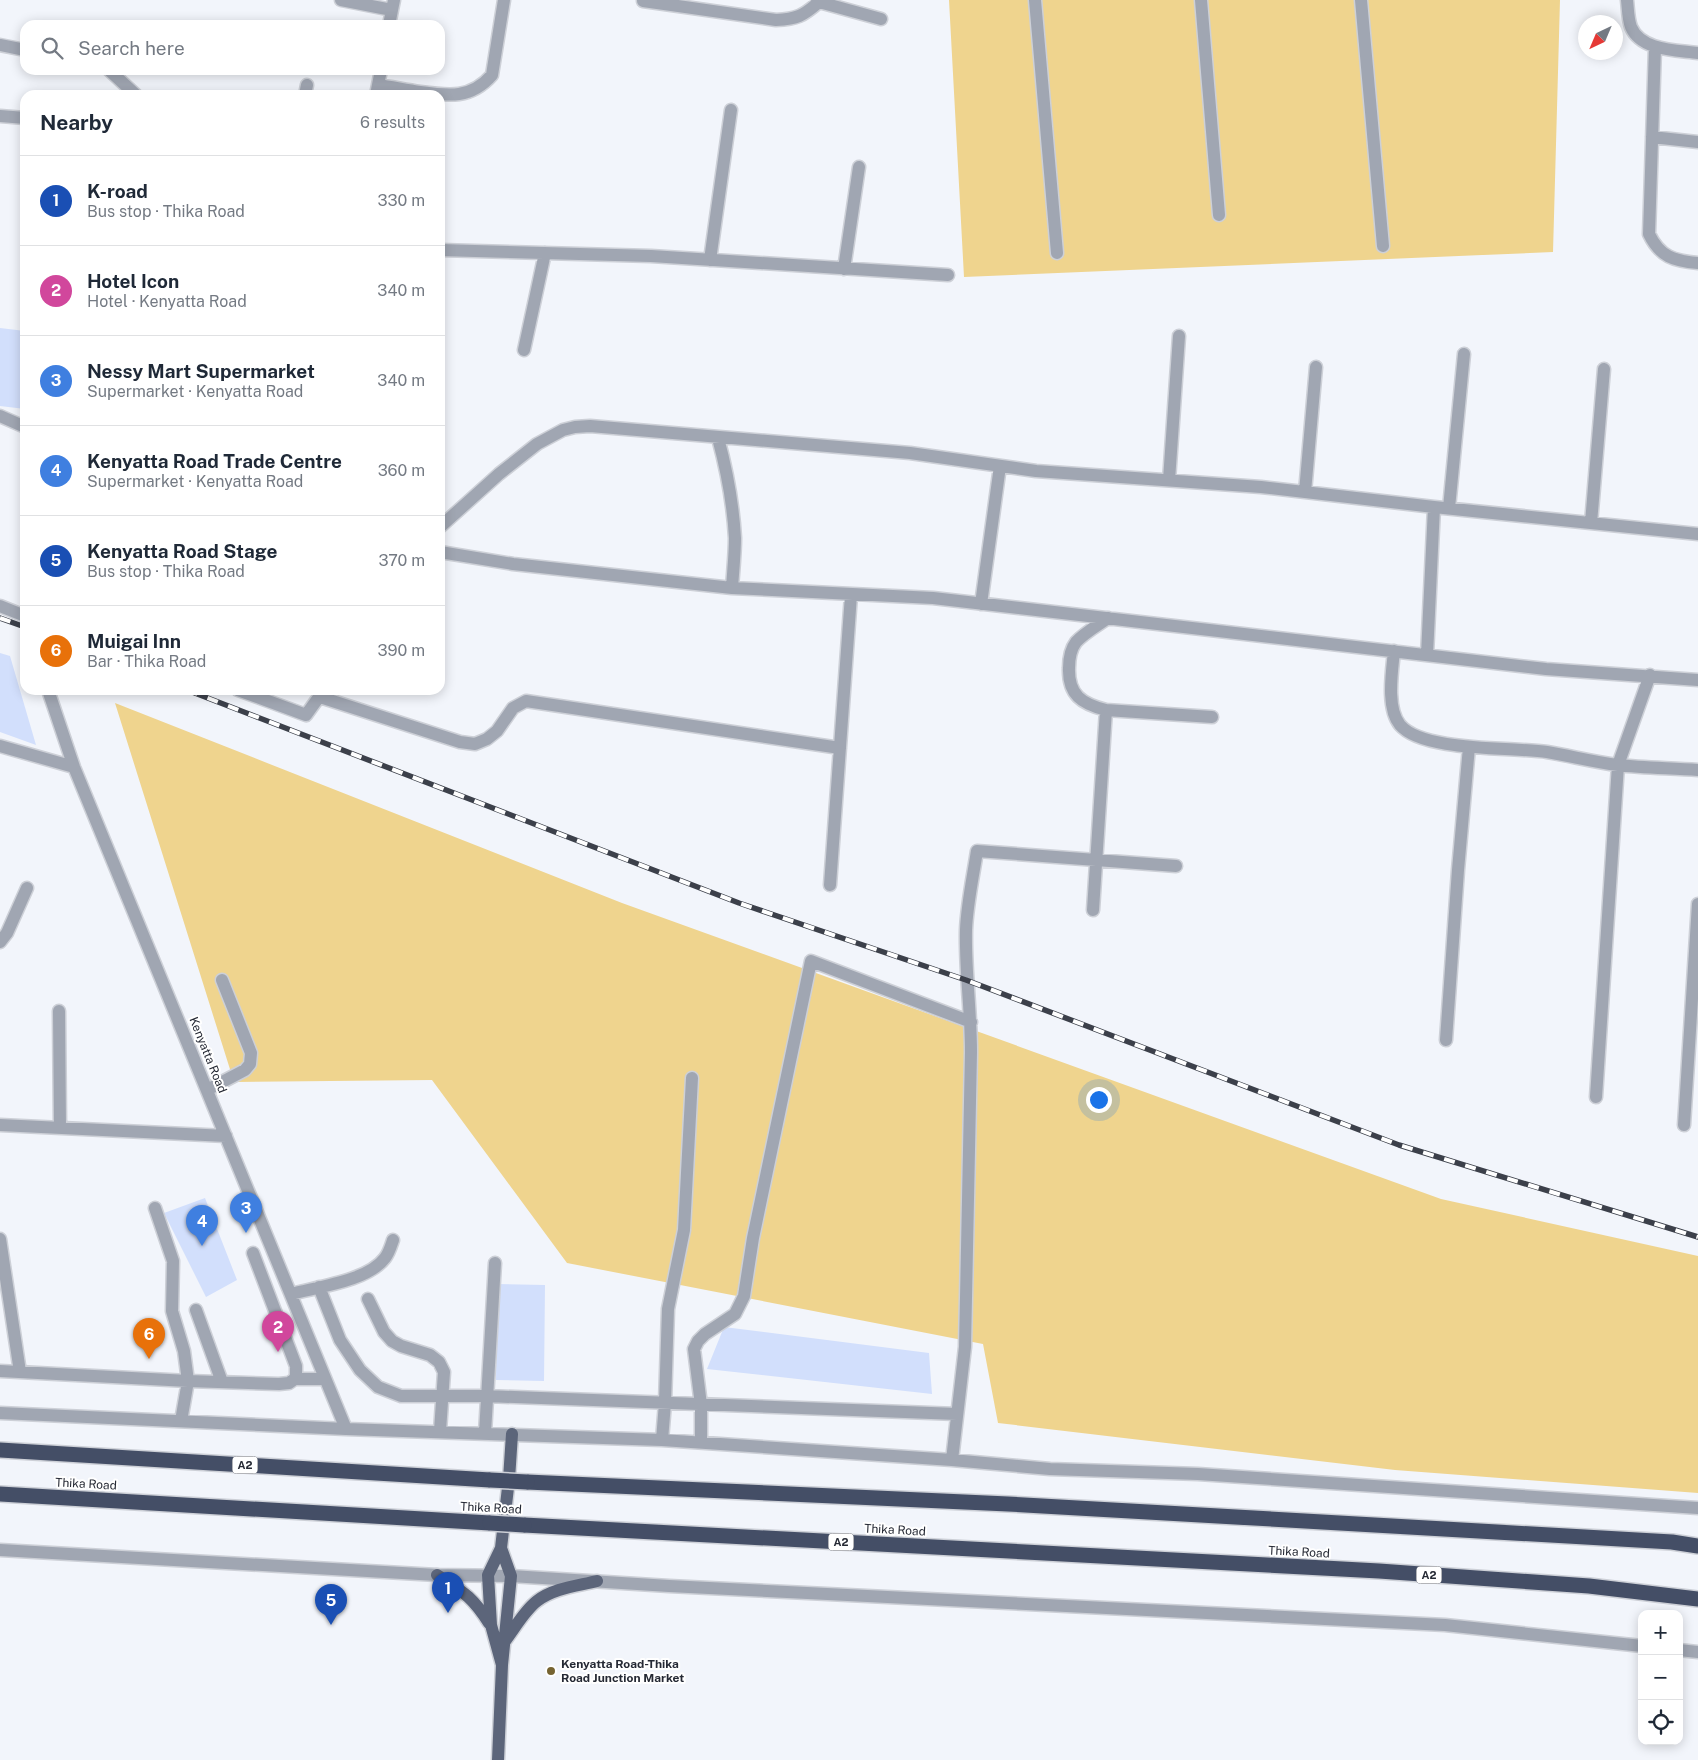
<!DOCTYPE html>
<html lang="en">
<head>
<meta charset="utf-8">
<style>
  :root { --surface:#fff; --page:#f6f6f7; --text:#1f2937; --muted:#747a83; --line:#e0e1e3; --accent:#db2777 }
  body { margin:0; font-family:"Public Sans",sans-serif; background:var(--page); color:var(--text) }
  .controls { position:absolute; right:15px; bottom:15px; display:grid; overflow:hidden; border-radius:10px; box-shadow:0 2px 12px #0003 }
  .controls button { width:45px; height:45px; display:grid; place-items:center; padding:0; border:0; border-bottom:1px solid var(--line); background:var(--surface); color:var(--text); font:25px sans-serif }
  .compass { position:absolute; left:1578px; top:15px; width:45px; height:45px; border-radius:50%; background:var(--surface); box-shadow:0 2px 12px #0003; rotate:224deg }
  .you { position:absolute; left:1098px; top:1099px; width:18px; height:18px; margin:-12px; border:4px solid #fff; border-radius:50%; background:#1a73e8; box-shadow:0 0 0 8px #1a73e833 }
  .badge { display:grid; place-items:center; width:32px; height:32px; border-radius:50%; background:var(--accent); color:#fff; font-size:16px; font-weight:700 }
  .pin { position:absolute; translate:-50% -41px; filter:drop-shadow(0 1px 2px #0008) }
  .pin::after { content:''; position:absolute; top:26px; width:18px; height:15px; background:inherit; clip-path:polygon(0 0,100% 0,50% 100%) }
  .list { margin:0; padding:0; list-style:none }
  h2 { display:flex; justify-content:space-between; align-items:center; height:65px; margin:0; padding:0 20px; font-size:21px }
  h2 small { font-size:16px; font-weight:400; color:var(--muted) }
  .list li { display:grid; grid-template-columns:32px 1fr auto; gap:15px; align-items:center; box-sizing:border-box; height:90px; padding:0 20px; border-top:1px solid var(--line) }
  .list b { display:block; font-size:19px; white-space:nowrap }
  .list p { margin:0; font-size:16px; white-space:nowrap; color:var(--muted) }
  .list em { font-size:16px; font-style:normal; color:var(--muted) }
  .icon { flex:none; width:28px; height:28px; fill:none; stroke:currentColor; stroke-width:2; stroke-linecap:round; stroke-linejoin:round }
  .map { position:relative; flex:none; width:1698px; height:1760px; overflow:hidden }
  .search { position:absolute; background:var(--surface); box-shadow:0 2px 12px #0003; left:20px; top:20px; width:425px; height:55px; display:flex; align-items:center; gap:12px; box-sizing:border-box; padding:0 18px; border-radius:15px; color:var(--muted); font-size:19px }
  .panel { position:absolute; background:var(--surface); box-shadow:0 2px 12px #0003; left:20px; top:90px; width:425px; height:605px; border-radius:15px }
  .map>svg:first-child { display:block }
</style>
</head>
<body>
<div class="map">
<svg width="1698" height="1760" viewBox="0 0 1698 1760">
  <rect width="100%" height="100%" fill="#f2f5fb"/>
  <!-- green -->
  <path fill="#efd48e" d="M949 0H1560L1553 252 964 277Z
    M115 703 622 903 1441 1199 1698 1256V1493L1395 1470 998 1423 983 1344 567 1263 432 1080 234 1082Z"/>
  <!-- building -->
  <path fill="#d2dffc" d="M0 328 25 331V409L0 406Z
    M0 653 10 656 36 745 0 732Z
    M205 1198 237 1280 206 1297 164 1213Z
    M497 1284 545 1285 544 1381 496 1380Z
    M724 1327 929 1353 932 1394 707 1369Z"/>
  <g fill="none" stroke-linecap="round" stroke-linejoin="round">
    <!-- minor casing -->
    <g stroke="#cdd0d7" stroke-width="15">
      <path id="minor" d="M341 0 392 10
        M817 0 819 2 881 19
        M1035 0 1057 253
        M1201 0 1219 215
        M1361 0 1383 246
        M1627 0C1628 9 1628 19 1631 27 1641 51 1677 50 1698 53
        M643 1 776 20C797 19 803 16 819 2
        M389 25 394 0
        M0 45 25 50
        M1655 47 1649 234C1660 257 1674 261 1698 263
        M109 70 136 95
        M378 85C392 87 406 90 420 92 449 96 471 99 492 75L504 0
        M305 95 307 85
        M376 95 381 70
        M0 116 25 118
        M1652 137 1698 142
        M440 250 651 256 948 275
        M710 260 731 110
        M844 269 859 167
        M524 350 545 253
        M0 416 25 427
        M718 438C727 471 733 503 735 538 735 554 733 572 732 588
        M1169 480 1179 336
        M1305 492 1316 367
        M1449 508 1464 354
        M1591 523 1604 369
        M440 527 499 474 537 444 563 430 575 427 590 426 910 453 1036 471 1261 487 1434 507 1698 534
        M440 552 513 564 732 588 933 598 1546 669 1698 680
        M981 604 1000 466
        M0 606 25 616
        M1108 618C1098 625 1084 633 1076 642 1070 650 1069 659 1069 668 1068 695 1082 704 1106 710L1212 717
        M1394 651C1392 672 1386 708 1400 725 1423 752 1512 747 1547 752 1571 756 1594 762 1618 765 1644 768 1672 768 1698 770
        M1427 655 1434 507
        M48 690 74 767 346 1429
        M238 690 306 715 324 690
        M320 697 460 742 475 744 487 739 497 731 513 708 526 701 840 748
        M0 746 74 767
        M830 885 851 595
        M1093 910 1106 710
        M0 942 7 933 27 888
        M59 1011 60 1128
        M1446 1040 1458 870 1469 747
        M207 1090 245 1070 250 1064 251 1053 222 980
        M1596 1097 1618 765 1650 675
        M0 1125 226 1136
        M1684 1125 1698 904
        M155 1208 173 1261 172 1311 184 1351 188 1381 181 1421
        M0 1239 20 1372
        M319 1287 340 1340 360 1370 378 1387 401 1396H487L957 1414
        M291 1294C317 1287 368 1281 385 1258 389 1253 391 1246 393 1240
        M368 1299 384 1332 392 1341 401 1346 430 1355 439 1362 444 1372 440 1431
        M196 1310 222 1382
        M0 1371 188 1381 279 1384 289 1383 296 1378V1366L253 1253
        M294 1379H325
        M0 1413 346 1429 662 1440 952 1460 1050 1469 1198 1474 1698 1508
        M485 1433 495 1263
        M662 1440 665 1403 668 1309 684 1230 692 1078
        M701 1442V1405L694 1349 698 1341 705 1334 735 1314 744 1296 753 1238 811 961 971 1022
        M952 1460 965 1347 971 1052C971 1011 965 971 966 930 967 904 973 877 977 851L1176 866
        M0 1550 437 1575 511 1576 669 1586 1445 1625 1642 1646
        M1679 1650 1698 1652"/>
    </g>
    <!-- major casing -->
    <g stroke="#cdd0d7" stroke-width="15">
      <path id="major" d="M437 1575C463 1592 472 1596 489 1623
        M505 1641C515 1628 524 1611 537 1601 554 1588 577 1586 597 1581
        M502 1665 491 1625 488 1575 501 1548 509 1479 512 1434
        M498 1760 502 1665 511 1576 501 1548"/>
    </g>
    <!-- highway casing -->
    <g stroke="#cdd0d7" stroke-width="18">
      <path id="highway" d="M0 1450 490 1480
        M527 1482 1008 1504 1672 1542 1698 1546
        M0 1494 490 1523
        M524 1525 1379 1571 1589 1586 1698 1599"/>
    </g>
    <!-- minor -->
    <use href="#minor" stroke="#a0a6b2" stroke-width="12"/>
    <!-- major -->
    <use href="#major" stroke="#5c657a" stroke-width="12"/>
    <!-- highway -->
    <use href="#highway" stroke="#444e66" stroke-width="15"/>
    <!-- rail casing -->
    <g stroke="#3c404a" stroke-width="5.5">
      <path id="rail" d="M0 618 25 627
        M187 690 739 903 966 980 1399 1145 1698 1237"/>
    </g>
    <!-- rail -->
    <use href="#rail" stroke="#fff" stroke-width="4" stroke-dasharray="11" stroke-linecap="butt"/>
    <!-- highway-bridge casing -->
    <g stroke="#cdd0d7" stroke-width="18" stroke-linecap="butt">
      <path id="highway-bridge" d="M490 1480 527 1482
        M490 1523 524 1525"/>
    </g>
    <!-- highway-bridge -->
    <use href="#highway-bridge" stroke="#444e66" stroke-width="15"/>
  </g>
  <!-- markers -->
  <circle fill="#756331" stroke="#fff" stroke-width="2" cx="551" cy="1671" r="5"/>
  <g text-anchor="middle" stroke-width="4" stroke-linejoin="round" paint-order="stroke">
    <!-- shield labels -->
    <g fill="#fff" stroke="#666971" stroke-width="1">
      <rect x="232.5" y="1456.5" width="25" height="17" rx="4"/>
      <rect x="828.5" y="1533.5" width="25" height="17" rx="4"/>
      <rect x="1416.5" y="1566.5" width="25" height="17" rx="4"/>
    </g>
    <g font-size="11" font-weight="bold" fill="#252934">
      <text x="245" y="1469">A2</text>
      <text x="841" y="1546">A2</text>
      <text x="1429" y="1579">A2</text>
    </g>
    <!-- street labels -->
    <g font-size="12" fill="#252934" stroke="#fff">
      <text transform="translate(208 1055) rotate(68)" y="4">Kenyatta Road</text>
      <text transform="translate(86 1484) rotate(3)" y="4">Thika Road</text>
      <text transform="translate(491 1508) rotate(3)" y="4">Thika Road</text>
      <text transform="translate(895 1530) rotate(3)" y="4">Thika Road</text>
      <text transform="translate(1299 1552) rotate(3)" y="4">Thika Road</text>
    </g>
    <!-- poi labels -->
    <g font-size="12" font-weight="bold" fill="#252934" stroke="#fff" text-anchor="start">
      <text x="561" y="1668">Kenyatta Road-Thika<tspan x="561" dy="14">Road Junction Market</tspan></text>
    </g>
  </g>
</svg>
<div class="controls">
<button>+</button>
<button>−</button>
<button><svg class="icon" aria-label="locate" viewBox="0 0 24 24"><circle cx="12" cy="12" r="6"/><path d="M12 2v4M12 18v4M2 12h4M18 12h4"/></svg></button>
</div>
<svg class="compass" viewBox="-18 -18 36 36"><path d="M0-13l5 13h-10z" fill="#e53935"/><path d="M0 13l5-13h-10z" fill="#747a83"/></svg>
<div class="you"></div>
<div class="pin badge" style="left:448px;top:1613px;background:#1a4fb4">1</div>
<div class="pin badge" style="left:278px;top:1352px;background:#d1479c">2</div>
<div class="pin badge" style="left:246px;top:1233px;background:#3f7fe0">3</div>
<div class="pin badge" style="left:202px;top:1246px;background:#3f7fe0">4</div>
<div class="pin badge" style="left:331px;top:1625px;background:#1a4fb4">5</div>
<div class="pin badge" style="left:149px;top:1359px;background:#e8710a">6</div>
<div class="search"><svg class="icon" aria-label="search" viewBox="0 0 24 24"><circle cx="10" cy="10" r="6"/><path d="M15 15l6 6"/></svg>Search here</div>
<section class="panel">
<h2>Nearby<small>6 results</small></h2>
<ul class="list">
<li><span class="badge" style="background:#1a4fb4">1</span><div><b>K-road</b><p>Bus stop · Thika Road</p></div><em>330 m</em></li>
<li><span class="badge" style="background:#d1479c">2</span><div><b>Hotel Icon</b><p>Hotel · Kenyatta Road</p></div><em>340 m</em></li>
<li><span class="badge" style="background:#3f7fe0">3</span><div><b>Nessy Mart Supermarket</b><p>Supermarket · Kenyatta Road</p></div><em>340 m</em></li>
<li><span class="badge" style="background:#3f7fe0">4</span><div><b>Kenyatta Road Trade Centre</b><p>Supermarket · Kenyatta Road</p></div><em>360 m</em></li>
<li><span class="badge" style="background:#1a4fb4">5</span><div><b>Kenyatta Road Stage</b><p>Bus stop · Thika Road</p></div><em>370 m</em></li>
<li><span class="badge" style="background:#e8710a">6</span><div><b>Muigai Inn</b><p>Bar · Thika Road</p></div><em>390 m</em></li>
</ul>
</section>
</div>
</body>
</html>
